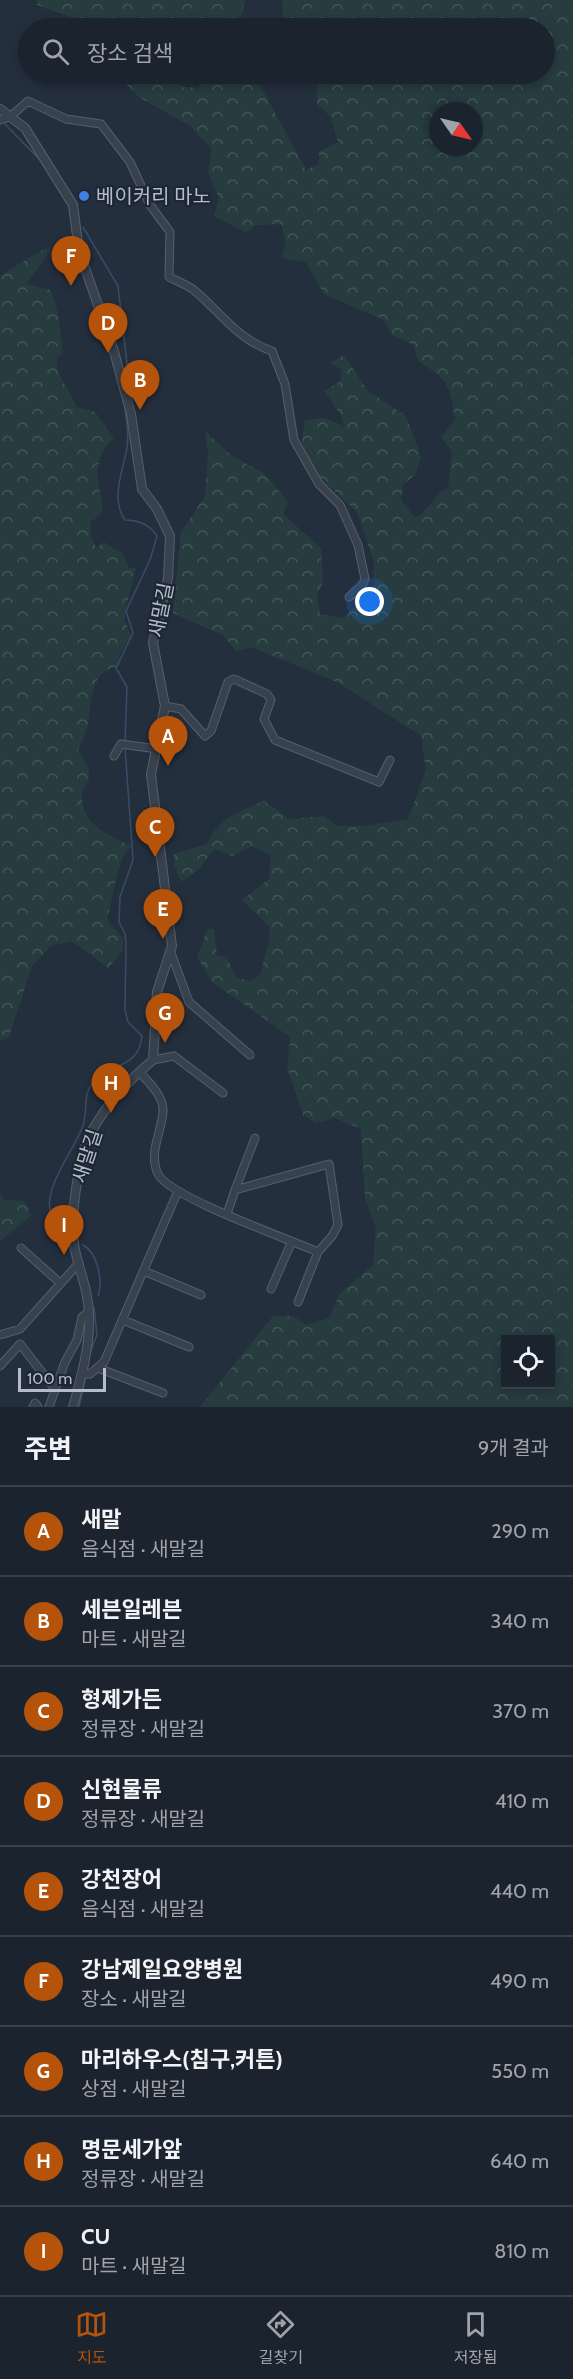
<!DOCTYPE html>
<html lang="ko">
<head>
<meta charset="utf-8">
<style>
  :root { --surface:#1b232e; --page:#282f3a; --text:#f1f3f6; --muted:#a0a4aa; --line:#39404a; --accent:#b45309 }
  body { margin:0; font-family:Cabin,"Noto Sans KR",sans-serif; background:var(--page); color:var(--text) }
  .controls { position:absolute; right:18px; bottom:18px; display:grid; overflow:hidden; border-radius:0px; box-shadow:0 3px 9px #0003 }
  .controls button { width:54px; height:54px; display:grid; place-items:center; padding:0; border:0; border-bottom:2px solid var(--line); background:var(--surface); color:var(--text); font:30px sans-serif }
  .compass { position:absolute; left:429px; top:102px; width:54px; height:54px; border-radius:50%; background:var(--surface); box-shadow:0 3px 9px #0003; rotate:124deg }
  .scale { position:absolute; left:18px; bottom:15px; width:88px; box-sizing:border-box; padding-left:6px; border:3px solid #b4bcc9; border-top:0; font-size:16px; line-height:21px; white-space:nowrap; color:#b4bcc9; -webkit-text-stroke:4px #1d2633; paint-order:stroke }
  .you { position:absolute; left:370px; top:602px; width:21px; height:21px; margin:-15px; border:4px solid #fff; border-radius:50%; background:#1a73e8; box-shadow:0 0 0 9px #1a73e833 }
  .badge { display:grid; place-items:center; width:39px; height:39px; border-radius:50%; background:var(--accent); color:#fff; font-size:20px; font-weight:700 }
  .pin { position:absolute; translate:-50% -50px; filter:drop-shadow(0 2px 3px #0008) }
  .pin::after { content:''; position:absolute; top:32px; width:21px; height:18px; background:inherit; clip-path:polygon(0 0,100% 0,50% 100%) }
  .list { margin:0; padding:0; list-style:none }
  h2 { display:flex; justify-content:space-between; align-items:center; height:78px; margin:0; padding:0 24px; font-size:26px }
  h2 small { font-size:20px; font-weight:400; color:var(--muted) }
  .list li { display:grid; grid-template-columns:39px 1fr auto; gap:18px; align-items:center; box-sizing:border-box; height:90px; padding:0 24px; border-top:2px solid var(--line) }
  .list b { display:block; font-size:22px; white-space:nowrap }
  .list p { margin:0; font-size:20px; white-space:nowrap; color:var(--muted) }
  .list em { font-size:20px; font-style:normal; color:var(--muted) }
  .icon { flex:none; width:33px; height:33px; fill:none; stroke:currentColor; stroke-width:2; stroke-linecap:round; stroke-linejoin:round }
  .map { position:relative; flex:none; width:573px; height:1407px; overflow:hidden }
  .search { position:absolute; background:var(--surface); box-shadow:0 3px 9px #0003; left:18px; right:18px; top:18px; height:66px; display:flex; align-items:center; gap:15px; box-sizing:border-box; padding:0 21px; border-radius:33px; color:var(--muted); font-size:22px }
  .sheet { height:888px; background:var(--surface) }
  nav { display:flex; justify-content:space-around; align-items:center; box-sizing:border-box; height:84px; border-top:2px solid var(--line); background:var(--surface); font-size:16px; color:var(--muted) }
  nav a { display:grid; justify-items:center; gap:3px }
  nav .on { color:var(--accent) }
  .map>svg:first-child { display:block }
</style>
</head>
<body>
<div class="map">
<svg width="573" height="1407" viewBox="0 0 573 1407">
  <defs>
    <pattern id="forest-crowns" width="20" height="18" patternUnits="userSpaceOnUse" patternTransform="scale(1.5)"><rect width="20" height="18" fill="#263c3f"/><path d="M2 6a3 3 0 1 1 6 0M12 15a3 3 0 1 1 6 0" fill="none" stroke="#435659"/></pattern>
  </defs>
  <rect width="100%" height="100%" fill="#242f3e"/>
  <!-- forest -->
  <path fill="url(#forest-crowns)" fill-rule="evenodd" d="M37 0H245L239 28H90L87 23 37 5Z
    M283 0H573V1407H200L273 1316H293L306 1325 329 1318 340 1293 373 1265 376 1227 365 1199 361 1129 335 1118 316 1123 303 1115 287 1067 290 1037 212 982 197 957 207 930 214 929 217 955 227 957 235 976 250 982 260 975 270 937 269 926 242 900 269 879 271 855 252 846 232 856 214 849 199 869 181 882 174 866V854L207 844C218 818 239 812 264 801L289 819 325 816 336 826H363L408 819 426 770 421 736 339 683 251 647 236 651 224 636 173 613 181 532 205 496 208 453 205 431 231 455 265 474 288 502 283 514 321 548 323 582 317 596 320 614 344 618 373 587 374 562 357 512 317 475 301 446 305 420 324 418 344 426 341 415 324 391 341 381V369L330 363 344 355 367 390 406 416 421 456 415 475 403 485 401 500 415 518C430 509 435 493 448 488L452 452 441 437 455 420C450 385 449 380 418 361L414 345 392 335 384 320 324 294 306 262 281 258 286 242 281 224 256 225 247 233 214 216 219 198 208 172 212 149 190 126 139 97 116 74H164L183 87 199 88V74H254L306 170 319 164V152L338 142 330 116 317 104V77L313 74H544V28H282ZM438 111H474V147H438ZM506 1340H550V1384H506Z
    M52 248 26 284 51 290 58 313 63 353 57 357V370L77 407 95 412 114 438C89 462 99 480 103 511L90 522V532L96 548 104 542 123 554 128 567 136 569 126 607 125 620 131 637 119 654 120 666C90 669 92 700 88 723 86 733 81 742 78 751 84 760 92 770 88 781 86 785 82 789 82 793 80 824 107 835 132 846 129 849 125 853 123 857 120 862 107 915 108 921L124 939 122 952 108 968 72 941 51 946 32 966 9 1037 0 1041V276L44 249Z
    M0 1193 4 1200 25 1201 31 1216 0 1241Z"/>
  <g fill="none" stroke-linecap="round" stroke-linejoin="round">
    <!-- stream -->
    <path stroke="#394c67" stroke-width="1.5" d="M5 124 38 158
      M83 227 118 286 128 372 127 386
      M125 742 127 687 116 668 133 633 126 611 150 560 157 536C150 525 139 520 125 520 110 499 123 471 127 448 129 435 127 422 125 410
      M65 1232C61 1228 54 1223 52 1218 40 1191 73 1152 82 1128 89 1112 81 1094 95 1080 114 1062 139 1068 142 1036L128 1022 125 1010 126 943 125 934 119 922 120 897 133 860 125 747
      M83 1245C98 1253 103 1281 98 1296
      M90 1353 97 1335 94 1307
      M79 1407 86 1376"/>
    <!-- minor casing -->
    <g stroke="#565f6c" stroke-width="9">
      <path id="minor" d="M0 120 10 117 28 101 66 119 101 124 130 162 150 205 170 232 169 277C177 281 187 285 194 290 220 312 238 340 272 351L285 384 294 440 319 484 340 505 358 545 365 579 362 586 349 597
        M165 706 181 709 205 736 211 731 228 682 234 679 267 694 271 700 264 719 275 740 379 782 390 760
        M114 756 121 744 157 749
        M171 953 189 1002 250 1055
        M153 1060 174 1056 223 1093
        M140 1073C149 1082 164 1097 163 1111 162 1132 148 1152 158 1174 169 1197 289 1239 318 1252
        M235 1190 255 1138
        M227 1214 235 1190 329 1164 338 1225 332 1236 318 1252 298 1302
        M21 1248 59 1282
        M144 1271 201 1295
        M271 1289 292 1241
        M123 1320 189 1347
        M0 1335 20 1329 79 1263
        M0 1366 20 1344 55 1389
        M98 1368 163 1393
        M82 1374H90L104 1362 178 1191
        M33 1407 35 1403 38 1407
        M49 1407 65 1362 77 1340 82 1317 89 1312"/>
    </g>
    <!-- tertiary casing -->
    <g stroke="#565f6c" stroke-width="10">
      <path id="tertiary" d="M0 109 25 128 73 205 79 251 113 348 131 414 142 489 157 509 170 536 168 578 153 643 165 706 151 774 172 946 157 992 153 1060C130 1079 108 1103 93 1129 78 1155 69 1220 75 1250 80 1273 89 1292 89 1317 90 1347 81 1378 73 1407"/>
    </g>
    <!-- minor -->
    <use href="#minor" stroke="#38414e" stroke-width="7"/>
    <!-- tertiary -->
    <use href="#tertiary" stroke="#38414e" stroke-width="8"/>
  </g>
  <!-- markers -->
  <circle fill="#3f7fe0" stroke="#1d2633" stroke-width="2" cx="84" cy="196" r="6"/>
  <g text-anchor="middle" stroke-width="4.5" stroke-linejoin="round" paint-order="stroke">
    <!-- poi labels -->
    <g font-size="20" fill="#b4bcc9" stroke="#1d2633" text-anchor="start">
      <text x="96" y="203">베이커리 마노</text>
    </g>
    <!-- street labels -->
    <g font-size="20" fill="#b4bcc9" stroke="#1d2633">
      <text transform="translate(161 610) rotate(-79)" y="7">새말길</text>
      <text transform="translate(87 1156) rotate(-72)" y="7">새말길</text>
    </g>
  </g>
</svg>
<div class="controls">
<button><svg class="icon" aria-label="locate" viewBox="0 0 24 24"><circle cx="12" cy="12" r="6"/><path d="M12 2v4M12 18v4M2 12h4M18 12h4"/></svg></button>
</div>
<svg class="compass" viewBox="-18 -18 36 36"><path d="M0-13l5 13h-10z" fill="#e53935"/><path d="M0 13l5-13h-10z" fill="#a0a4aa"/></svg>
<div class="scale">100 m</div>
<div class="you"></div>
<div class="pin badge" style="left:168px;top:766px">A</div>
<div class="pin badge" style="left:140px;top:410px">B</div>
<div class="pin badge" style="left:155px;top:857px">C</div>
<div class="pin badge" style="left:108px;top:353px">D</div>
<div class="pin badge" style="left:163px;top:939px">E</div>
<div class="pin badge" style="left:71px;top:286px">F</div>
<div class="pin badge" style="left:165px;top:1043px">G</div>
<div class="pin badge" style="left:111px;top:1113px">H</div>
<div class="pin badge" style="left:64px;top:1255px">I</div>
<div class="search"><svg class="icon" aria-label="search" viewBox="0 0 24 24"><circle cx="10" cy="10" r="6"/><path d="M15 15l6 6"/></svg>장소 검색</div>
</div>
<section class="sheet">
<h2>주변<small>9개 결과</small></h2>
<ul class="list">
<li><span class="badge">A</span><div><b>새말</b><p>음식점 · 새말길</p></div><em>290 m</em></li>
<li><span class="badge">B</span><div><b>세븐일레븐</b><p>마트 · 새말길</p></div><em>340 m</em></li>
<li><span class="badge">C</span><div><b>형제가든</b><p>정류장 · 새말길</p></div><em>370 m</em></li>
<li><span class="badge">D</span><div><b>신현물류</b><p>정류장 · 새말길</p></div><em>410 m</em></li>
<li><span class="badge">E</span><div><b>강천장어</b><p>음식점 · 새말길</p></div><em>440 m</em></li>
<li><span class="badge">F</span><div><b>강남제일요양병원</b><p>장소 · 새말길</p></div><em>490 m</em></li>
<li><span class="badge">G</span><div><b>마리하우스(침구,커튼)</b><p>상점 · 새말길</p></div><em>550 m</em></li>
<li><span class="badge">H</span><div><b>명문세가앞</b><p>정류장 · 새말길</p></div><em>640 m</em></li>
<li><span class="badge">I</span><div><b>CU</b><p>마트 · 새말길</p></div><em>810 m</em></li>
</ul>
</section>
<nav>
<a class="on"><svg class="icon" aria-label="map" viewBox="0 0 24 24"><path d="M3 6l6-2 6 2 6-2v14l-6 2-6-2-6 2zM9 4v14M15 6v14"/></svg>지도</a>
<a><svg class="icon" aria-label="directions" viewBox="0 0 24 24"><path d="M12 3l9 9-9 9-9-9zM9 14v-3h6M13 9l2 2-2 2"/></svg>길찾기</a>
<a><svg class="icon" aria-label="saved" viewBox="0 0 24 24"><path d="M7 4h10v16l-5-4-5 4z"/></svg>저장됨</a>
</nav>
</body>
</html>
